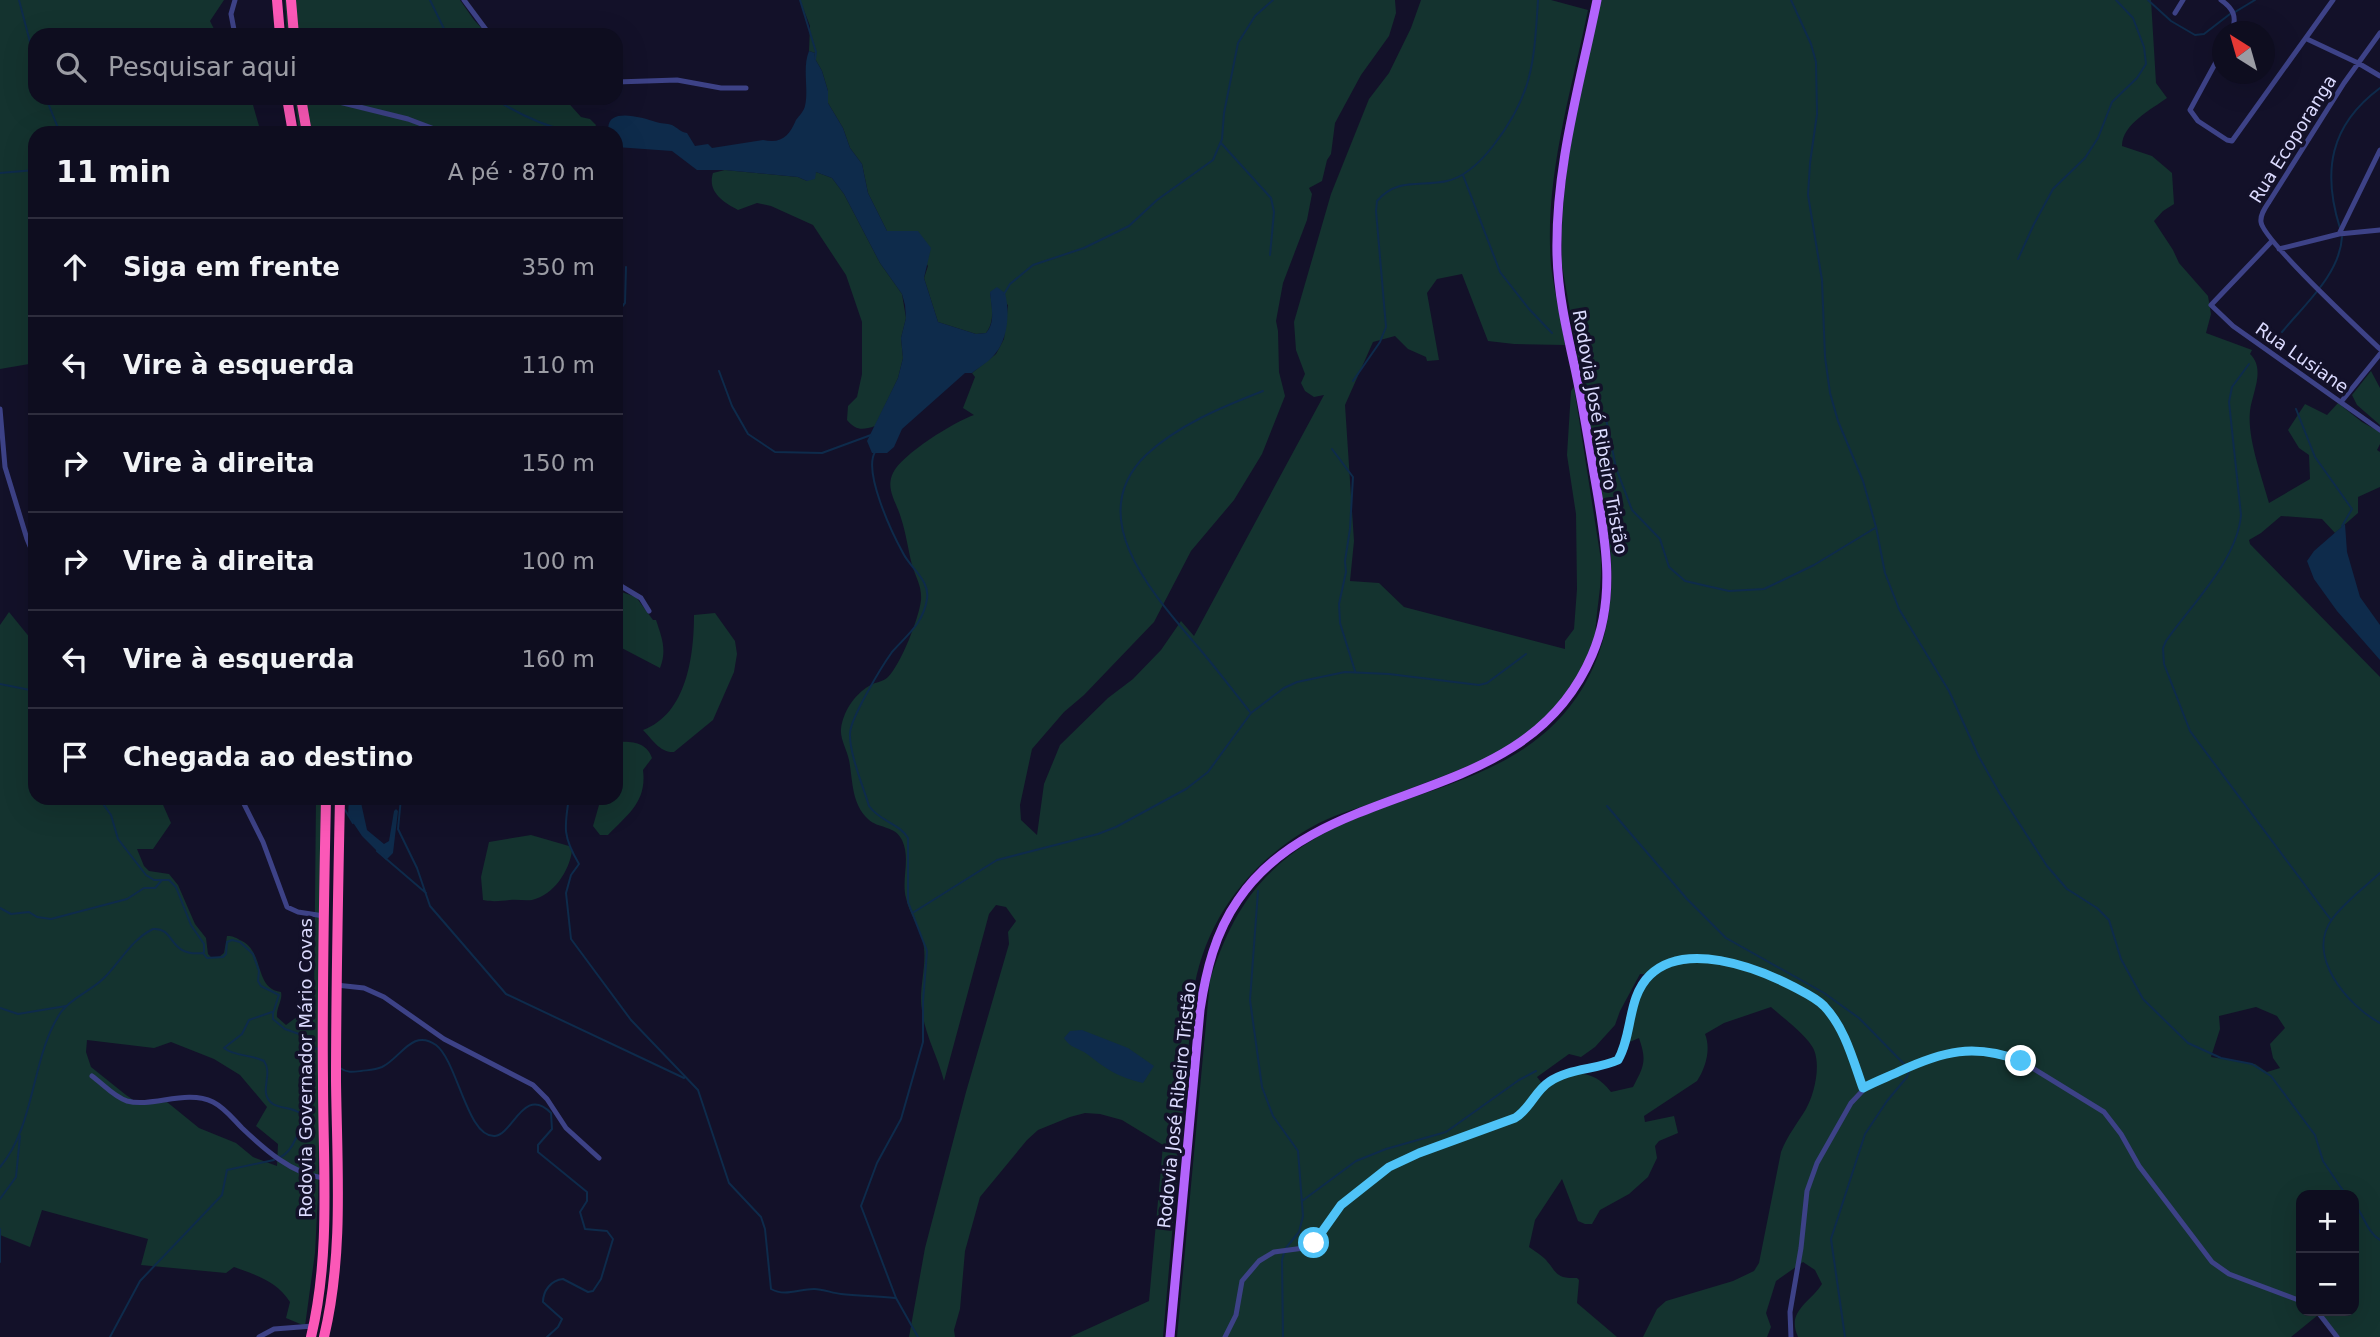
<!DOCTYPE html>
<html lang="pt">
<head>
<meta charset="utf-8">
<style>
  :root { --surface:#0e0d1f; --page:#1c1b2c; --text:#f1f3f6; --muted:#9b9ca4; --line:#2e2d3d }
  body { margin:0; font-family:"DejaVu Sans",sans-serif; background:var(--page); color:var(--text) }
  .controls { position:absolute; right:21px; bottom:21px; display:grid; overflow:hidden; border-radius:14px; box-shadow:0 7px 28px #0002 }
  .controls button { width:63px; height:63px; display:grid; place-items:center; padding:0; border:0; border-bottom:2px solid var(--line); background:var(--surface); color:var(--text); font:35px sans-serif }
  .compass { position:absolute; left:2212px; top:21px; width:63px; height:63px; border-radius:50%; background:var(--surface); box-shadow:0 7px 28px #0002; rotate:323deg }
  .stop { position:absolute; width:21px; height:21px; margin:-16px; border:5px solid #4fc3f7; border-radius:50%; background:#fff }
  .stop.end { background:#4fc3f7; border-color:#fff; box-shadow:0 2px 7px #0008 }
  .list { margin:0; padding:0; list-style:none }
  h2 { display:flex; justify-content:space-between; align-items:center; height:91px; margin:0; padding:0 28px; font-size:30px }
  h2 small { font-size:23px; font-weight:400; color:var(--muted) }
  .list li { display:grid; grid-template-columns:46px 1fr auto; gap:21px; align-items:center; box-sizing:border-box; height:98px; padding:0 28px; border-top:2px solid var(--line) }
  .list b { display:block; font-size:26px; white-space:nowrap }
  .list em { font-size:23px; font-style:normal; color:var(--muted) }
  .icon { flex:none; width:38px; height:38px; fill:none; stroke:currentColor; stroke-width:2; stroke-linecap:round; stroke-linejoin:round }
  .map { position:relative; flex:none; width:2380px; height:1337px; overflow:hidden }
  .search { position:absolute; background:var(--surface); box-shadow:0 7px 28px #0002; left:28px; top:28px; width:595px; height:77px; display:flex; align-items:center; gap:18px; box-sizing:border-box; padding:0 24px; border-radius:21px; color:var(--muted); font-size:26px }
  .panel { position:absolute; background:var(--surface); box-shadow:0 7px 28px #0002; left:28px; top:126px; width:595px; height:679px; border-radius:21px }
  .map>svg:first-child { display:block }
</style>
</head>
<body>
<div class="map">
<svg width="2380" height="1337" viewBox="0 0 2380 1337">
  <rect width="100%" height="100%" fill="#131129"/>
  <!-- green -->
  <path fill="#14332f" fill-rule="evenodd" d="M0 0H224L210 21 217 35H35V98H251L261 133H35V363L0 369Z
    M285 0H460L474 20 488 35H287Z
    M800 0H1395L1396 13 1389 36 1361 75 1335 123 1331 154 1327 160 1322 181 1309 188 1312 194 1307 220 1283 283 1276 321 1278 331 1279 372 1285 396 1262 454 1234 500 1191 551 1154 622 1084 695 1064 712 1032 749 1020 805 1021 820 1037 835 1044 784 1060 745 1108 698 1133 679 1161 650 1181 621 1194 636 1324 395 1314 397 1305 391 1301 383 1305 374 1296 350 1294 322 1331 194 1369 99 1389 73 1411 28 1421 0H1551L1588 10C1571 93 1544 179 1551 265 1554 292 1561 318 1565 345L1514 344 1488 341 1462 274 1437 279 1427 293 1439 360 1427 361 1426 357 1408 349 1395 336 1373 342 1345 405 1354 541 1350 581 1379 583 1404 607 1565 649V641L1574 629 1577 589 1576 514 1567 455 1571 391 1574 387 1601 560C1602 582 1598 601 1596 623 1595 628 1596 634 1595 639 1582 692 1527 742 1478 762 1442 777 1405 790 1369 804 1352 810 1335 815 1319 823 1252 858 1203 920 1193 996L1163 1337H1070L1149 1301 1163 1145 1122 1120 1100 1114 1085 1113 1070 1117 1038 1130 1027 1140 980 1197 965 1251 960 1309 954 1330 955 1337H909L925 1248 966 1092 1009 944 1008 932 1016 921 1006 907 996 905 989 914 944 1081C938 1057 925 1035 922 1011 918 988 928 964 923 942 919 926 909 913 906 898 901 879 911 859 902 840 895 825 878 829 868 819 851 803 853 780 849 760 847 750 840 739 841 729 843 712 854 695 869 686 875 682 883 682 888 677 901 664 919 618 921 600 922 586 916 578 912 565 908 549 906 533 901 518 897 503 885 489 893 473 902 454 954 422 974 415L963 408 975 377 972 373 996 354 1004 339 1008 305 990 292C992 306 995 322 986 333L976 334 938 322 924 278 928 266 906 231 897 232 887 231 868 193 862 164 850 148 843 128 828 103V91L822 71 814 57 815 53 809 51 810 26Z
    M1600 0H2151L2156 83 2167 98C2152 109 2122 124 2122 146L2152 156 2172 173 2174 204 2163 211 2154 221 2173 250 2179 263 2208 296 2211 314 2206 333 2252 350 2250 354C2266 369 2252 393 2250 411 2247 438 2262 477 2269 503L2310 479 2309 455 2299 448 2288 430 2305 404 2327 415 2338 403 2362 422 2380 432V444L2377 450 2380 452V487L2358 497V513L2335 533 2322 519 2281 516 2261 533 2249 540 2250 544 2380 677V1337H2336L2318 1315 2291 1337H1798C1786 1311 1810 1303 1822 1284L1815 1270 1803 1262 1776 1281 1766 1313 1771 1327 1767 1337H1643L1657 1309 1666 1301 1733 1281 1754 1271 1759 1263 1781 1152C1787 1136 1797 1124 1806 1109 1814 1095 1821 1067 1814 1050 1809 1037 1782 1017 1771 1007L1724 1023 1705 1034C1711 1049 1706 1067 1697 1081L1644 1116 1645 1122 1674 1116 1678 1133 1659 1141 1655 1146 1657 1158 1648 1177 1629 1194 1600 1210 1592 1224H1585L1578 1221 1562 1179 1535 1220 1529 1247C1534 1251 1540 1254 1544 1258 1557 1271 1554 1279 1577 1278L1579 1280 1577 1303 1617 1337H1177L1210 980C1223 940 1240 901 1272 871 1361 784 1512 803 1582 689 1608 646 1615 596 1610 546L1562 265C1559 175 1581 88 1600 0ZM1640 974 1655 975C1636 992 1622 1018 1625 1044L1639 1038C1647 1061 1644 1066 1633 1087L1611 1092C1592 1067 1569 1070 1545 1087L1537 1077 1569 1054 1581 1057 1595 1047 1615 1025 1620 1011ZM2256 1007 2277 1016 2285 1028 2270 1044 2273 1058 2280 1068 2267 1072 2255 1064 2211 1057 2220 1029 2219 1016ZM2301 1195H2354V1311H2301Z
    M295 98H564L581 117 590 119 596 125 592 133H299Z
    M725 170 798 177 807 181 816 172 832 178 844 194 880 263 902 294 906 318 901 338 903 358 898 378 875 426C863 430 856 431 847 420L848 406 857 397 862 374V322L846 275 813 225 771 206 757 203 738 210C723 202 707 192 713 173Z
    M2371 371 2380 388V425L2357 405 2352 395Z
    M616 590 636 597 653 620H656C662 638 667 650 660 668L616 645Z
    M9 612 35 644V798H160L171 823 153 849H137L144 866 149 871 169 874 178 885 195 924 206 938 208 954 211 957H219L224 953 227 936C234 936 236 938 242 941 265 953 254 989 281 992 283 1000 276 1008 277 1017L286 1025 314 1004 316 798H324L318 1196 315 1253 305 1326 286 1318 290 1302C277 1281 256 1275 234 1267L226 1273 141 1265 148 1239 42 1210 30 1247 0 1235V625ZM87 1040 154 1048 171 1042 214 1059 240 1075 267 1107 256 1126 278 1144 277 1166 253 1157 236 1143 199 1128 167 1102 139 1104 126 1095 91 1067 86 1052Z
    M715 613 735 641 737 654 734 672 713 720 674 752C660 753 652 739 643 730 687 714 694 655 694 615Z
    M619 742C633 741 647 743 652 758L643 770C647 802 628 814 608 835H600L593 826 601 798H616V748Z
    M531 835 569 846 572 851C569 871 554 895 532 900 525 901 517 899 510 900 500 901 493 902 483 900L481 877 489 842Z"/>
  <!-- water -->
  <path fill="#0e2b4b" d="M809 51 815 53 814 57 822 71 828 91V103L843 128 850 148 862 164 868 193 887 231H918L931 248 924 278 938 322 976 334 986 333C996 322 991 307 990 292L997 287 1005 293C1010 312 1008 339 995 354 989 362 979 367 972 373H965L902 429 894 447 887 453H872L867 441 898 378 903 358 901 338 906 318 905 305 902 294 880 263 844 194 832 178 816 172 815 179 807 181 798 177 725 170H697L672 151 616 147V133H609C603 106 641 117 656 122 661 124 667 123 672 125 678 128 680 132 687 133L695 146 708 144 712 148 763 140C782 144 789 136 796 120 799 116 804 111 805 106 809 89 802 68 809 51Z
    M2345 524 2347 552 2360 597 2380 625V660L2337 611 2314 579 2307 561 2314 551Z
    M349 798H360L367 830 384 844 389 841 394 811 396 809 398 811 393 853 386 860 362 836 348 815Z
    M1082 1030 1128 1048 1154 1066 1143 1083C1116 1076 1109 1071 1087 1054 1079 1048 1070 1048 1064 1038L1070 1031Z"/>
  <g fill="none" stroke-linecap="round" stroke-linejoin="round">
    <!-- stream -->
    <path stroke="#0e2b4b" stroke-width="2" d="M19 0 35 61
      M430 0 447 35
      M800 0 816 52 815 59
      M1791 0 1811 44 1816 62 1817 114 1810 163 1808 195 1822 280 1825 357 1830 393 1838 421 1863 481 1876 527 1885 573 1899 609 1949 691 1979 757 2000 794 2047 866 2067 889 2097 908 2109 920 2121 959 2143 999 2188 1043 2221 1058 2252 1064 2271 1076 2315 1135 2323 1161 2346 1195
      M2148 0 2171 21 2195 35 2204 34 2230 14
      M2235 12 2255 0
      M46 98 60 133
      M493 98C518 114 544 126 573 133
      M1221 143 1271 198 1274 212 1270 255
      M0 173 35 170
      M1463 175 1500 272 1529 309 1552 333
      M2340 228C2322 171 2330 125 2380 88
      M2018 259 2034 224 2053 189 2085 158 2098 138 2112 102 2137 78 2146 64 2144 47 2133 18 2116 0
      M1004 294 1010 284 1033 265 1084 248 1129 226 1157 200 1213 160 1222 139 1224 113 1238 43 1255 16 1273 0
      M616 314 625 303 626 267
      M2282 332C2304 305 2340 274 2342 237
      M2249 364 2232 387 2229 402 2241 515C2237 561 2191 605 2166 641L2163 648 2164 664 2190 731 2331 920
      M719 371 732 406 748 434 775 452 822 453 871 435
      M1353 381 1380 342 1386 327 1376 211 1377 201C1398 177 1421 187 1447 181 1465 177 1482 160 1493 146 1533 95 1534 62 1538 0
      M2296 409 2315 457 2352 509 2342 526
      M1605 414 1616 468 1632 510 1660 539 1669 567 1685 581 1729 591 1764 589 1814 565 1875 528
      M1332 449 1353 477 1350 529 1345 561 1346 572 1339 604 1340 623 1355 671
      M875 452C863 472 892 533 903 553 911 569 930 580 927 599 923 624 907 635 892 652 882 666 851 717 850 733 849 753 863 786 869 806 879 821 899 823 908 838V902L927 951 923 1001V1042L901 1119 877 1163 861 1206 896 1298 918 1337
      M0 684 35 691
      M1250 712C1234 692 1219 672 1203 653 1160 601 1079 520 1146 455 1178 425 1222 407 1263 391
      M99 798 111 815 118 839 146 875 154 880H169L176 887 191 925 204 944V952
      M401 798 398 829 417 868 430 906 506 994 684 1078
      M569 798C564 828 563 837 579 864L571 875 566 893 571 939 631 1020 698 1090 729 1183 761 1217 765 1229 771 1289C785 1297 799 1289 814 1289 823 1289 832 1293 841 1294 859 1296 877 1296 895 1298
      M1607 806 1687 899 1726 938 1824 993 1859 1018 1905 1065 1909 1072 1907 1077 1887 1101 1865 1134 1831 1239 1845 1337
      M345 810 353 823
      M377 851 426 893
      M2380 873C2365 887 2346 901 2333 918 2304 955 2348 1006 2380 1023
      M1258 891 1250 1000 1262 1087 1273 1116 1298 1151 1303 1216 1299 1232 1286 1248
      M0 908 11 914 29 912 37 917 51 919 127 899 144 888H155L162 880
      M914 912 997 860 1098 834 1116 827 1186 789 1208 772 1251 713 1284 688 1297 682 1345 672 1389 674 1479 685 1487 683 1526 654
      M204 954 207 958 223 957 226 954 227 942 232 940 240 942 253 954 259 971 258 981 261 986 279 995 273 1013V1019L285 1029 299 1034 317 1049
      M0 1008 18 1014 66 1006
      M272 1012 249 1020 242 1034 224 1048C235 1057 251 1054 264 1061 274 1075 257 1093 273 1104 282 1109 292 1107 300 1113 303 1127 293 1152 279 1158
      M340 1068C347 1073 353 1072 361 1071 368 1070 375 1070 382 1067 401 1058 412 1028 436 1045 458 1062 467 1138 495 1136 513 1134 524 1085 551 1113L552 1129 538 1145V1152L587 1192V1201L580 1212 585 1229 607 1231 613 1239 601 1279 593 1291 588 1292 563 1279C551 1280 543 1291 543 1302L562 1319 558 1327 547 1337
      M0 1167C36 1125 31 1056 61 1012 72 997 91 991 104 978 120 962 132 939 153 929 176 927 167 957 203 953
      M0 1199 16 1177 20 1136
      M1302 1201 1356 1161 1386 1149 1446 1132 1519 1080 1536 1071
      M2354 1204C2365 1216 2366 1231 2380 1240
      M0 1229V1262
      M110 1337 140 1281 222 1195 227 1170 274 1160
      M1283 1337 1282 1260 1284 1253"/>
    <!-- minor -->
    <path stroke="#3d4287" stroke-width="5" d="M235 0 231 14 235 35
      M464 0 490 35
      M2221 0C2234 9 2237 17 2232 32
      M2175 13 2183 0
      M2380 33 2344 83 2269 202C2265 208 2260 215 2261 222 2263 240 2361 331 2380 349
      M2307 39 2358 63 2380 76
      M2222 51 2190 110 2198 121 2227 140 2232 141 2333 0
      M616 82 677 80 721 88H746
      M323 98 408 119 445 133
      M2339 234 2380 150
      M2272 241 2211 305 2233 326 2380 430
      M2279 249 2339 234 2380 230
      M2341 402 2380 354
      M0 409 5 467 27 539 35 558
      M616 583 641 598 649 611
      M241 798 263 842 287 907 298 912 324 916
      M336 985 364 988 384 997 444 1039 533 1085 547 1099 566 1128 599 1158
      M92 1076C103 1084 114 1097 127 1101 152 1108 186 1089 213 1102 225 1108 233 1119 242 1128 264 1149 292 1174 323 1178
      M2317 1311 2337 1337
      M259 1337 274 1329 313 1326
      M1225 1337 1236 1315 1242 1281 1259 1261 1274 1252 1304 1248 1314 1243 1341 1205 1394 1164 1515 1118C1532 1108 1537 1088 1554 1078L1618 1060C1633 1034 1627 997 1650 975 1687 940 1792 974 1824 1006 1845 1028 1853 1060 1863 1088
      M1791 1337 1790 1312 1801 1248 1807 1191 1817 1163 1851 1103 1868 1085 1919 1062 1957 1051 1983 1050 2021 1061 2104 1112 2121 1134 2139 1166 2212 1262 2229 1274 2301 1301"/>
    <!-- primary -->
    <path stroke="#b364fc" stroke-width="9" d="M1170 1337 1200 1010C1206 971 1215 933 1238 900 1324 773 1525 813 1592 655 1616 600 1606 542 1596 485 1589 445 1583 404 1574 364 1566 328 1558 292 1557 255 1555 168 1580 84 1597 0"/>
    <!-- motorway -->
    <path stroke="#fb58b7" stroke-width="10" d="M277 0 280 35
      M291 0 294 35
      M287 98 293 133
      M301 98 307 133
      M311 1337C331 1254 323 1166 323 1081 322 987 324 892 326 798
      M324 1337C344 1253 337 1166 336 1081 336 987 338 892 340 798"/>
  </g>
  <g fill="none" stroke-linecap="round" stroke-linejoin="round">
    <!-- route -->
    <path stroke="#4fc3f7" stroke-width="9" d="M1314 1243 1341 1205 1389 1167 1419 1153 1515 1118C1530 1109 1535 1091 1549 1082 1569 1068 1596 1070 1618 1060 1633 1034 1627 997 1650 975 1685 941 1755 967 1792 986 1803 992 1815 997 1824 1006 1845 1028 1853 1060 1863 1088 1874 1082 1887 1077 1898 1072 1943 1051 1974 1043 2021 1061"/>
  </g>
  <g text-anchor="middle" stroke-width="7" stroke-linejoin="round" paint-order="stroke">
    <!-- street labels -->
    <g font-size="18" fill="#dbdafe" stroke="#131129">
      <text transform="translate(2293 139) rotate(-58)" y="6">Rua Ecoporanga</text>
      <text transform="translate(2302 358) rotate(35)" y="6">Rua Lusiane</text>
      <text transform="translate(1600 432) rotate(80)" y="6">Rodovia José Ribeiro Tristão</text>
      <text transform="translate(306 1068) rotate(-90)" y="6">Rodovia Governador Mário Covas</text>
      <text transform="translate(1177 1105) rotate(-84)" y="6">Rodovia José Ribeiro Tristão</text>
    </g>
  </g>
</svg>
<div class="controls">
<button>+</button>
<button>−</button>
</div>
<svg class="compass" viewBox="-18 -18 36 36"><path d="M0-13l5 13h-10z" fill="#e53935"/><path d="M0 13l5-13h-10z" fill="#9b9ca4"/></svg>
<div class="stop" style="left:1314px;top:1243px"></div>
<div class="stop end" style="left:2021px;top:1061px"></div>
<div class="search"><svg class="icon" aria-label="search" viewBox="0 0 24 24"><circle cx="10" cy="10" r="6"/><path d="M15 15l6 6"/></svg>Pesquisar aqui</div>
<section class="panel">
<h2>11 min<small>A pé · 870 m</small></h2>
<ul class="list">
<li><svg class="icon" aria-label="ahead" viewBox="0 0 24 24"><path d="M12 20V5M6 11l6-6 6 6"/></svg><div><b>Siga em frente</b></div><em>350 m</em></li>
<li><svg class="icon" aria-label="left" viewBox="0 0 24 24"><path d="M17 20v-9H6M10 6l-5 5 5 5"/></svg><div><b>Vire à esquerda</b></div><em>110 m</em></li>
<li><svg class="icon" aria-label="right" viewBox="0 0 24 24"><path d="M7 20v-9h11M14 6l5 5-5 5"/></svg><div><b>Vire à direita</b></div><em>150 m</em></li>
<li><svg class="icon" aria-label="right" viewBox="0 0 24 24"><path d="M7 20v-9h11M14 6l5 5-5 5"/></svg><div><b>Vire à direita</b></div><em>100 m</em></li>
<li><svg class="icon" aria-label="left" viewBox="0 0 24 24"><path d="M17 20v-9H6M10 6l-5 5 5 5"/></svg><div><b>Vire à esquerda</b></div><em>160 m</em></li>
<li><svg class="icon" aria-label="arrive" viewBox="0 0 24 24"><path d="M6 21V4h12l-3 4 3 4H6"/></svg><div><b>Chegada ao destino</b></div></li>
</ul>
</section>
</div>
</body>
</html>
